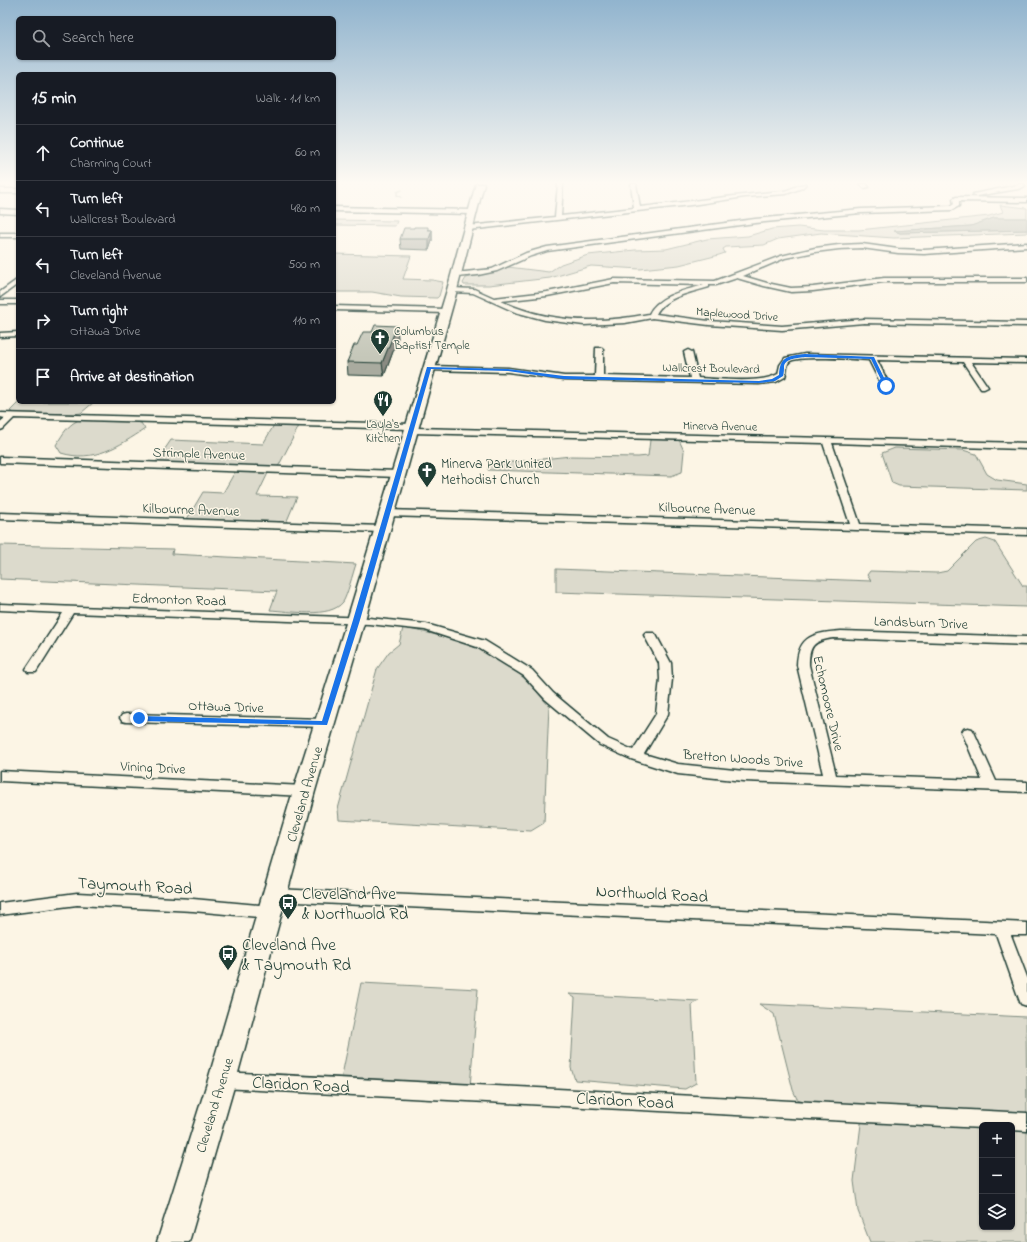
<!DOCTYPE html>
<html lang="en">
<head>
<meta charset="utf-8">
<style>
  :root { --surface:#171b24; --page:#20242c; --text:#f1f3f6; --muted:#9ea1a6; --line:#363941 }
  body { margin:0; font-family:"Indie Flower",sans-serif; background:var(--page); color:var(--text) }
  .controls { position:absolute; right:12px; bottom:12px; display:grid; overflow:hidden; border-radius:6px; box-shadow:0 1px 3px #0004 }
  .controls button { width:36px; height:36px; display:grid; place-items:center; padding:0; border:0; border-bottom:1px solid var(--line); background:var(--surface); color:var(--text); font:20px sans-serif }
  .stop { position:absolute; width:12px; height:12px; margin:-9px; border:3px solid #1a73e8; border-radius:50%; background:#fff }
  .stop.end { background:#1a73e8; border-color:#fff; box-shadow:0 1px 4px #0008 }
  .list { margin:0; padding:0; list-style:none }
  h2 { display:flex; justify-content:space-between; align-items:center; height:52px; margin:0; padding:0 16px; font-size:17px }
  h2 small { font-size:13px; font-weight:400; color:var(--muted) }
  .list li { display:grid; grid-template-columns:26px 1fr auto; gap:12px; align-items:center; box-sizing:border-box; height:56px; padding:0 16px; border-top:1px solid var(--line) }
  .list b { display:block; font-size:15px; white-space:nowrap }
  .list p { margin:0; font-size:13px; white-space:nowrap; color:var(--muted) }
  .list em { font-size:13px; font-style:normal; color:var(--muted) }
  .icon { flex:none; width:22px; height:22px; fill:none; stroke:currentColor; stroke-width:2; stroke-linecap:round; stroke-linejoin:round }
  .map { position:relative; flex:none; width:1027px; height:1242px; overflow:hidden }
  .search { position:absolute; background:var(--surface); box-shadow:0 1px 3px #0004; left:16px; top:16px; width:320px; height:44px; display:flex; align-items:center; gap:10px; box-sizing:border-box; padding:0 14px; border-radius:6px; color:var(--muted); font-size:15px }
  .panel { position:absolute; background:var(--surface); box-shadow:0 1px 3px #0004; left:16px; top:72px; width:320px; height:332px; border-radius:6px }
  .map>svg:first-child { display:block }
</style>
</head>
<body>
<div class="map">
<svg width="1027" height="1242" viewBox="0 0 1027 1242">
  <rect width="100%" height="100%" fill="#fcf5e5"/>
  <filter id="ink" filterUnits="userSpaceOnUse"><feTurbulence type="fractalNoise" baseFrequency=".025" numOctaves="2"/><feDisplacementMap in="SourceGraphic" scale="8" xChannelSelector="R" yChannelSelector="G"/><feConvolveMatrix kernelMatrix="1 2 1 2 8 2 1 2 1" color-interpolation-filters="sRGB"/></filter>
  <g filter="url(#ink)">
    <!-- green -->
    <path fill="#dcdacc" stroke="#7e8c80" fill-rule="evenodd" d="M1000 205 1027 208V218H994L971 226 895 231 900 233 1027 230V233L894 238 821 233 778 239 764 245 726 247 723 249 725 253 719 255 679 265 640 269 591 266 550 278 489 285H464L463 283 466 278 493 272 508 267 549 272 561 264 588 255 635 250 666 249 707 239 748 236 772 229 798 227 824 230H859L989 216 1003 212Z
      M334 220 397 221 395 226H393L337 225H334Z
      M334 254 411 256 403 279 432 280 443 282 439 296 437 298 401 297 372 292H334Z
      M19 402H94L81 413 74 414 13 413 10 411Z
      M82 419 127 420 141 423 145 429C119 446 94 463 61 453L56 445C63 434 68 423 82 419Z
      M274 425 299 426 278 467 156 462 171 440 263 444Z
      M670 437 679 440 684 451 682 472 671 476 488 470 489 463 513 462 571 456 638 457 648 456 650 440 654 438Z
      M895 448 963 450 976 454 987 474 997 480 1027 484V490L899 486 892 483 882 453Z
      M236 470 269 471 257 496 297 497 286 523 187 519 203 492 223 493Z
      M986 539 995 542 1023 586H1027V607L556 592V569L871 581 867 575 870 571 937 573 947 571 976 542Z
      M0 545 173 549 172 554 356 564C353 573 347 596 343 602 330 619 289 611 270 610L277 591 0 579Z
      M403 628C448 636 493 648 527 681 535 689 542 698 549 706L544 823 531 831 339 820 338 809 377 669 389 652 399 644Z
      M361 983 478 989 470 1087 340 1085Z
      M569 994 699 1001 692 1004 696 1083 685 1089 575 1080 571 1068 575 998Z
      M759 1004 1026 1017 1027 1115 807 1102 797 1099 793 1090 774 1014Z
      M862 1116 1027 1125V1242H870L858 1211 854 1181ZM982 1125H1012V1227H982Z"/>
    <!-- water -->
    <path fill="#aeb3a7" stroke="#758479" d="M994 218H1027V230L900 233 894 231 971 226Z"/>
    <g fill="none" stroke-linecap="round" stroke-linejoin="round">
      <!-- stream -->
      <path stroke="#758479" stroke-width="1.5" d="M401 197 397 195V192L402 190"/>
      <!-- street casing -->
      <g stroke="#1f3d34" stroke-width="3">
        <path id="street" d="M558 184H563L561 216 634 208 631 184H636L640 207C687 202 735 195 783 191 791 190 798 184 806 184L802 188 786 194 745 197 691 205 468 230 465 228 468 226 555 217Z
          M860 184H866L869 187 864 188Z
          M1019 184H1023L1025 186 1018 189 976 196 973 194 1018 185Z
          M0 189H18V193H0Z
          M956 197 1027 198V202L959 201V206L952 210 861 213 755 223 547 251 531 256 497 271 478 275 456 277 453 275 456 273 492 269 526 253 547 247 755 219 861 209 951 206 954 204 953 199Z
          M334 207 472 210 475 212 472 214 334 211Z
          M0 209 18 210V214L0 213Z
          M0 233H18V237H0Z
          M1027 243V247L924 254 898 253 862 248 839 249 815 252 785 258 743 276 767 283 791 288 813 287 884 278H1027V282H884L813 291 791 292 764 286 737 278 716 285H709V287C693 292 664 297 656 314L709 321 782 326 864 319 1027 322V326L864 323 782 330 709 325 652 318 625 323 584 325 545 320 515 312 473 293 452 292 449 290 452 288 474 289 494 298 547 292 614 279 715 281 781 256 815 248 839 245 862 244 898 249 924 250ZM614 283 704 285C686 290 658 295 649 314 599 324 548 323 501 301L547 296Z
          M18 279V284L0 297V292Z
          M0 300H18V304H0Z
          M334 306 445 309 448 311 445 313 334 310Z
          M18 332V336L0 337V333Z
          M596 348H602L603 350V376L690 378 684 352 688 350 692 352 698 378C720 379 760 384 778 374L780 365 785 358 805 354 1027 359V363L971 362 988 387 984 389H981L963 362 877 360 891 388 887 390 883 388 869 360C857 359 795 355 789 362 786 366 787 372 785 377L776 382 759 384 564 380 508 372 429 370 425 368 429 366 508 368 564 376H595Z
          M0 413 412 424 415 425 416 428 1027 443V449L832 443 860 524 1027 529V535L387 516 382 513 387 510 850 524 823 443 412 433 409 432 408 429 14 418 3 429 0 430V422L5 418 0 417Z
          M0 457 398 471 403 474 398 477 0 463Z
          M0 513 382 526 387 529 382 532 0 519Z
          M0 604 369 618 426 624 485 641 532 670 553 693 608 739 633 750 656 714 660 679 659 663 644 635 646 633H654L656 635 671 663 672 679 668 714 644 754 678 764 744 771 823 774 797 665C798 635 815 633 841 631L1027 637V645L833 638C813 641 809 646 809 665L836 775 982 780 962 732 964 729 968 728 972 729 974 732 996 781 1027 782V792L744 781 678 774 631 759 600 745 545 699 524 676 477 647 425 630 369 624 73 613 36 672H28L26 669 63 613 0 610Z
          M126 714 324 719 328 720 330 723 328 726 324 727 126 722 122 721 120 718 122 715Z
          M0 771 304 786 309 788 311 791 309 794 304 796 0 781Z
          M275 889 1027 923V935H1011L1027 977V1006L1021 1004 1019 999 996 934 275 901 270 899 268 895 270 891Z
          M77 893 193 899 270 906 275 908 277 912 275 916 270 918 193 911 77 905 0 915V903Z
          M222 1072 1027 1113V1131L1012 1130V1125H982V1128L222 1088 216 1086 213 1080 216 1074Z"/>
      </g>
      <!-- primary casing -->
      <g stroke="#1f3d34" stroke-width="3">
        <path id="primary" d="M476 184H484L457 290 365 620 315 791 236 1080 189 1242H157L208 1080 293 791 347 620 447 290Z"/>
      </g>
      <!-- street -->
      <use href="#street" fill="#fcf5e5" fill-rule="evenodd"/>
      <!-- primary -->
      <use href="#primary" fill="#fcf5e5" fill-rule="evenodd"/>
    </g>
    <!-- wall -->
    <path fill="#a9ab9f" stroke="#1f3d34" d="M414 228 432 230V241L429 250 401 249 400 239Z
      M372 332 398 338 384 376 348 375 347 362 357 345Z"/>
    <!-- shaded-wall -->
    <path fill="#8a8b82" stroke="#1f3d34" d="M432 230V241L429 250V239Z
      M397 326 398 338 384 376 382 363Z"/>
    <!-- building -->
    <path fill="#c5c7b9" stroke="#1f3d34" d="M414 227H428V230H432L429 239H400L404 228H414Z
      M375 325 397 326 382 363 347 362 354 345H357L363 332H372Z"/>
  </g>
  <!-- sky -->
  <linearGradient id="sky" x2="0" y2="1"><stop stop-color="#91b4ce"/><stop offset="0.51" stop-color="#fefaf3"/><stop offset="1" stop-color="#fefaf3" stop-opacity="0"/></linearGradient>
  <rect width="1027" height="358" fill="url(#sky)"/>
  <!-- route -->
  <path fill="#1a73e8" d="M805 354 874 357 888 386 886 387 884 386 871 359 805 357C798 358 786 358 784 366 784 369 784 373 783 376L775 381 759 383 564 379 508 371 431 369 360 620 327 725 139 721 135 718 139 716 322 721 353 620 427 367 508 369 564 376 759 381 772 379 779 375C780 356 788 356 805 354Z"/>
  <!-- icons -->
  <defs>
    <g id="church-pin" transform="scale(1)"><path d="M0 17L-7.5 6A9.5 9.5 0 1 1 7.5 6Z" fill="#1f3d34" stroke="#fcf5e5"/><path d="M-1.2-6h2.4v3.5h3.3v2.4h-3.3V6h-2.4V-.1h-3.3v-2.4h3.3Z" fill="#fff"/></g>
    <g id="restaurant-pin" transform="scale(1)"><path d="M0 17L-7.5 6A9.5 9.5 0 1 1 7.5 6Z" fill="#1f3d34" stroke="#fcf5e5"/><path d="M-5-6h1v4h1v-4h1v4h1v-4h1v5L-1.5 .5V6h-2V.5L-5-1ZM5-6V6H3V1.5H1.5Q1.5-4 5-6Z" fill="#fff"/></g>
    <g id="bus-pin" transform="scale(1)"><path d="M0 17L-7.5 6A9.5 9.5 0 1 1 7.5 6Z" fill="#1f3d34" stroke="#fcf5e5"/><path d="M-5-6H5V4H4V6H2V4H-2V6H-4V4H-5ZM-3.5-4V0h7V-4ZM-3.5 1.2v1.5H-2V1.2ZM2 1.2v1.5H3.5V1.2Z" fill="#fff"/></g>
  </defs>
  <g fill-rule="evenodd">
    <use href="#church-pin" x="380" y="338"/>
    <use href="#restaurant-pin" x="383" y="400"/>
    <use href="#church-pin" x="427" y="471"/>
    <use href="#bus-pin" x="288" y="903"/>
    <use href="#bus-pin" x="228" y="954"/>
  </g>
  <g text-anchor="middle" stroke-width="3" stroke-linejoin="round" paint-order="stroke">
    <!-- far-street labels -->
    <g font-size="12" fill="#1f3d34" stroke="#fcf5e5">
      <text transform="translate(737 314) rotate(4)" y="4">Maplewood Drive</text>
      <text transform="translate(711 368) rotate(1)" y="4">Wallcrest Boulevard</text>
      <text transform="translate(720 426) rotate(1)" y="4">Minerva Avenue</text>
    </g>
    <!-- far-poi labels -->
    <g font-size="12" fill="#1f3d34" stroke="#fcf5e5" text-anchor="start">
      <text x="394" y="335">Columbus<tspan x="394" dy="14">Baptist Temple</tspan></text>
      <text x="383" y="428" text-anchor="middle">Layla's<tspan x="383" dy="14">Kitchen</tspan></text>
    </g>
    <!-- street labels -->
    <g font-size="14" fill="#1f3d34" stroke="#fcf5e5">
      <text transform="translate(199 453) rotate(2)" y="5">Strimple Avenue</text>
      <text transform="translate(707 508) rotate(2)" y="5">Kilbourne Avenue</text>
      <text transform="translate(191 509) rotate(2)" y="5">Kilbourne Avenue</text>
      <text transform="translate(179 599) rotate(2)" y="5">Edmonton Road</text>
      <text transform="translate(921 622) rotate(2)" y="5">Landsburn Drive</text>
      <text transform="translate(829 703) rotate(77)" y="5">Echomoore Drive</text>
      <text transform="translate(226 706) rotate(2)" y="5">Ottawa Drive</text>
      <text transform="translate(743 758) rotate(4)" y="5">Bretton Woods Drive</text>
      <text transform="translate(153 767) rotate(3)" y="5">Vining Drive</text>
      <text transform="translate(304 794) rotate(-74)" y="5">Cleveland Avenue</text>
      <text transform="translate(214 1105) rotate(-73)" y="5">Cleveland Avenue</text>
    </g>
    <!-- poi labels -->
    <g font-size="14" fill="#1f3d34" stroke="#fcf5e5" text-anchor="start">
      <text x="441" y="468">Minerva Park United<tspan x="441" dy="16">Methodist Church</tspan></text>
    </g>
    <!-- near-street labels -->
    <g font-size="17" fill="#1f3d34" stroke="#fcf5e5">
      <text transform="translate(135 885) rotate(3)" y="6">Taymouth Road</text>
      <text transform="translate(652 893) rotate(3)" y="6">Northwold Road</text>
      <text transform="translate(301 1084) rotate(3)" y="6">Claridon Road</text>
      <text transform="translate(625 1100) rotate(3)" y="6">Claridon Road</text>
    </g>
    <!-- near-poi labels -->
    <g font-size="17" fill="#1f3d34" stroke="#fcf5e5" text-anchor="start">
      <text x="302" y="899">Cleveland Ave<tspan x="302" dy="20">&amp; Northwold Rd</tspan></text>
      <text x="242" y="950">Cleveland Ave<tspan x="242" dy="20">&amp; Taymouth Rd</tspan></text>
    </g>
  </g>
</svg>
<div class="controls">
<button>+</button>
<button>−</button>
<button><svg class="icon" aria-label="layers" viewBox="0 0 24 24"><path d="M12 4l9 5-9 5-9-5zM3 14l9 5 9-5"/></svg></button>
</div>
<div class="stop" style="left:886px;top:386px"></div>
<div class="stop end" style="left:139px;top:718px"></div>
<div class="search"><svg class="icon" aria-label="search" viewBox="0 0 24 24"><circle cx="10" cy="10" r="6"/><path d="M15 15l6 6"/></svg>Search here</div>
<section class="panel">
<h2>15 min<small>Walk · 1.1 km</small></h2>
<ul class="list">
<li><svg class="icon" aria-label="ahead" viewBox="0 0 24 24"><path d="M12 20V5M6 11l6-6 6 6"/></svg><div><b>Continue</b><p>Charming Court</p></div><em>60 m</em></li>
<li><svg class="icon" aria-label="left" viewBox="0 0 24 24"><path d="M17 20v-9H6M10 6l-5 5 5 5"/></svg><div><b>Turn left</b><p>Wallcrest Boulevard</p></div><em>480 m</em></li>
<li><svg class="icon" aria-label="left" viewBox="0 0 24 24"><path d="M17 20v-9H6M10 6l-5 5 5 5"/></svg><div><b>Turn left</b><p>Cleveland Avenue</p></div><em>500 m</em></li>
<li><svg class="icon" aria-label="right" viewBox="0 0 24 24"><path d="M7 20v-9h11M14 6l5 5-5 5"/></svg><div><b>Turn right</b><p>Ottawa Drive</p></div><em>110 m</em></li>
<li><svg class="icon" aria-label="arrive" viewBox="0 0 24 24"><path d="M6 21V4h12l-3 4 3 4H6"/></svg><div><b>Arrive at destination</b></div></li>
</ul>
</section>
</div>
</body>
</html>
